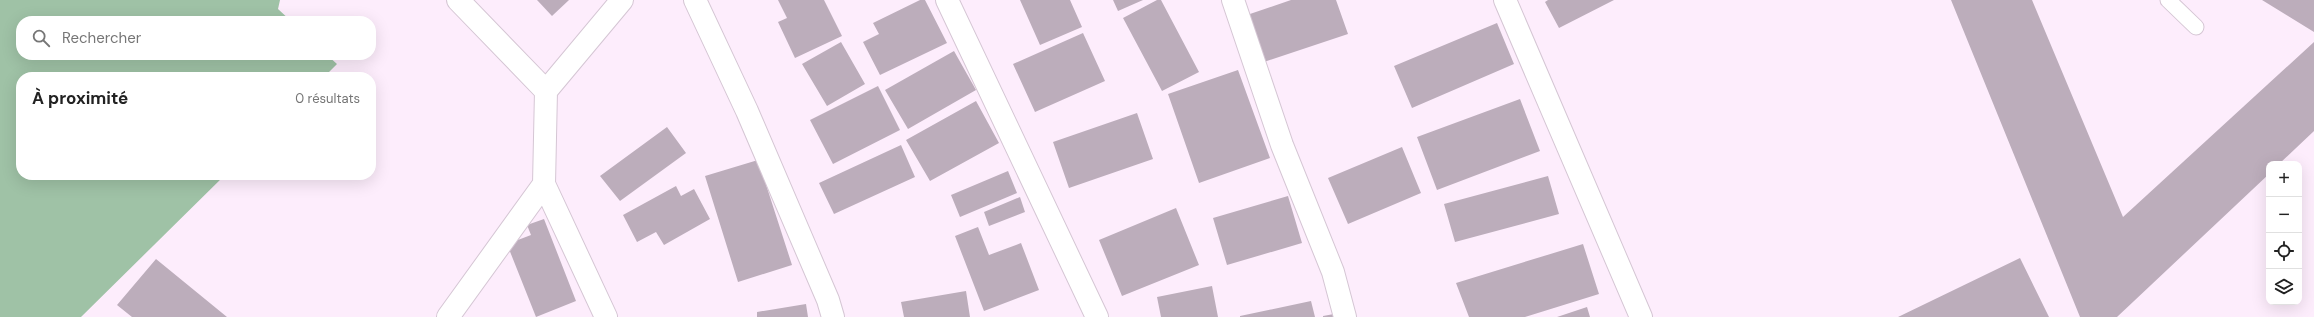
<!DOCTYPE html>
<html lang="fr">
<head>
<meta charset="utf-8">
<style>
  :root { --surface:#fff; --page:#f6f6f6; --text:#222; --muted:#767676; --line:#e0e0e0 }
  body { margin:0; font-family:"DM Sans",sans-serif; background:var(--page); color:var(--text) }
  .controls { position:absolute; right:12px; bottom:12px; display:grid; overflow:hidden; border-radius:8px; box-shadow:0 4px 16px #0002 }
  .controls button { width:36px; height:36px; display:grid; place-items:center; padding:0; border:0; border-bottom:1px solid var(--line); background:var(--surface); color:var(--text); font:20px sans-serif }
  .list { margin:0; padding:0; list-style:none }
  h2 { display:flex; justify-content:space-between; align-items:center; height:52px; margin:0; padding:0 16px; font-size:17px }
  h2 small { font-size:13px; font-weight:400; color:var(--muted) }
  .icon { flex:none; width:22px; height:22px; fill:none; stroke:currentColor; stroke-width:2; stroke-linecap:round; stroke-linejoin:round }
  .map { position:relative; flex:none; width:2314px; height:317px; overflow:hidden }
  .search { position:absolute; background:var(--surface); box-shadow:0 4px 16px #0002; left:16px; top:16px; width:360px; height:44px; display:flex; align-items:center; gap:10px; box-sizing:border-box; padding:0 14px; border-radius:16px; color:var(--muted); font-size:15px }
  .panel { position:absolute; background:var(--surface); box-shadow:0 4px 16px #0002; left:16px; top:72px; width:360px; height:108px; border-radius:16px }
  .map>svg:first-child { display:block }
</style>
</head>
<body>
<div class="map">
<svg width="2314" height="317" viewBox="0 0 2314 317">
  <rect width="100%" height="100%" fill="#fdedfc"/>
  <!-- forest -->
  <path fill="#9fc2a6" d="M0 0H280L278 9 291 21H21V55H327L337 64 324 77H21V175H225L81 317H0Z"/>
  <!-- building -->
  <path fill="#bcadbb" d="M537 0H569L552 16Z
    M778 0H824L842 36 795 58 778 22 787 18Z
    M920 0H925L947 43 880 75 863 42 879 34 873 23Z
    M1020 0H1070L1082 27 1040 45Z
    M1113 0H1143L1118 11Z
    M1157 0H1161L1199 72 1162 91 1123 18Z
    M1291 0H1336L1348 34 1261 63 1247 15Z
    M1548 0H1614L1559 28 1545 2Z
    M1951 0H2032L2123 217 2314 42V131L2279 164H2269V174L2117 317H2080Z
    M2262 0H2314V32Z
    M1497 23 1514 64 1412 108 1394 66Z
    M1083 33 1105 81 1035 112 1013 64Z
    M841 42 865 84 827 106 802 64Z
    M954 51 976 90 908 129 885 90Z
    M1238 70 1270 158 1199 183 1168 94Z
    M878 86 900 130 833 164 810 120Z
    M1520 99 1540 151 1437 190 1417 137Z
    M976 101 999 143 930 181 906 140Z
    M1137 113 1153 159 1069 188 1053 142Z
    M667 127 686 153 620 201 600 176Z
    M901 145 915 177 834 214 819 183Z
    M1402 147 1421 193 1348 224 1328 178Z
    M758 160 792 265 738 282 705 176Z
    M1008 171 1017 193 960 217 951 195Z
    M1548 176 1559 214 1455 242 1444 204Z
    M676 186 681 196 694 189 710 219 664 245 656 232 637 242 623 215Z
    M1288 196 1302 243 1227 265 1213 218Z
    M1020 197 1025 212 989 226 984 212Z
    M1176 208 1199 265 1122 296 1099 240Z
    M544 219 576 301 536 317 507 244 531 235 527 225Z
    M978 227 989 255 1021 243 1039 290 984 311 955 236Z
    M1583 244 1599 294 1525 317H1469L1456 283Z
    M2020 258 2049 317H1898Z
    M156 259 227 317H132L117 305Z
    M1212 286 1218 317H1161L1157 297Z
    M966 291 970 317H904L901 302Z
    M1311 301 1315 317H1240V316Z
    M806 304 808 317H757V312Z
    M1587 307 1590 317H1557Z
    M1334 314 1335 317H1323V316Z"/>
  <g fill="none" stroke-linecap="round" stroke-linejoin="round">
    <!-- lane casing -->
    <g stroke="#d5c6d4" stroke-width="17">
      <path id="lane" d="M2168 0 2196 27"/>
    </g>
    <!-- street casing -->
    <g stroke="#d5c6d4" stroke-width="24">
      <path id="street" d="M458 0 546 91
        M695 0 747 111 828 300 833 317
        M947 0 1097 317
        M1233 0 1282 145 1333 272 1345 317
        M1505 0 1641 317
        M448 317 544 184
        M606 317 544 184 546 91 622 0"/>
    </g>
    <!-- lane -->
    <use href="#lane" stroke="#fff" stroke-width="15"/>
    <!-- street -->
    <use href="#street" stroke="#fff" stroke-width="22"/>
  </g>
</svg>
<div class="controls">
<button>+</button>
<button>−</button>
<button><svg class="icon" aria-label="locate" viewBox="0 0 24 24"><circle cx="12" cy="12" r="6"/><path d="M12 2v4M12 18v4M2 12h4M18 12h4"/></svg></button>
<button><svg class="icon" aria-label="layers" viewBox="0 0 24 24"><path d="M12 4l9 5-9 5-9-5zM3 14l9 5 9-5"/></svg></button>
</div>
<div class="search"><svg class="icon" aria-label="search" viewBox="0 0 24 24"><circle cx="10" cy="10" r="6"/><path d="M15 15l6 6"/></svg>Rechercher</div>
<section class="panel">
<h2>À proximité<small>0 résultats</small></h2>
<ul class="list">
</ul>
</section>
</div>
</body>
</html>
